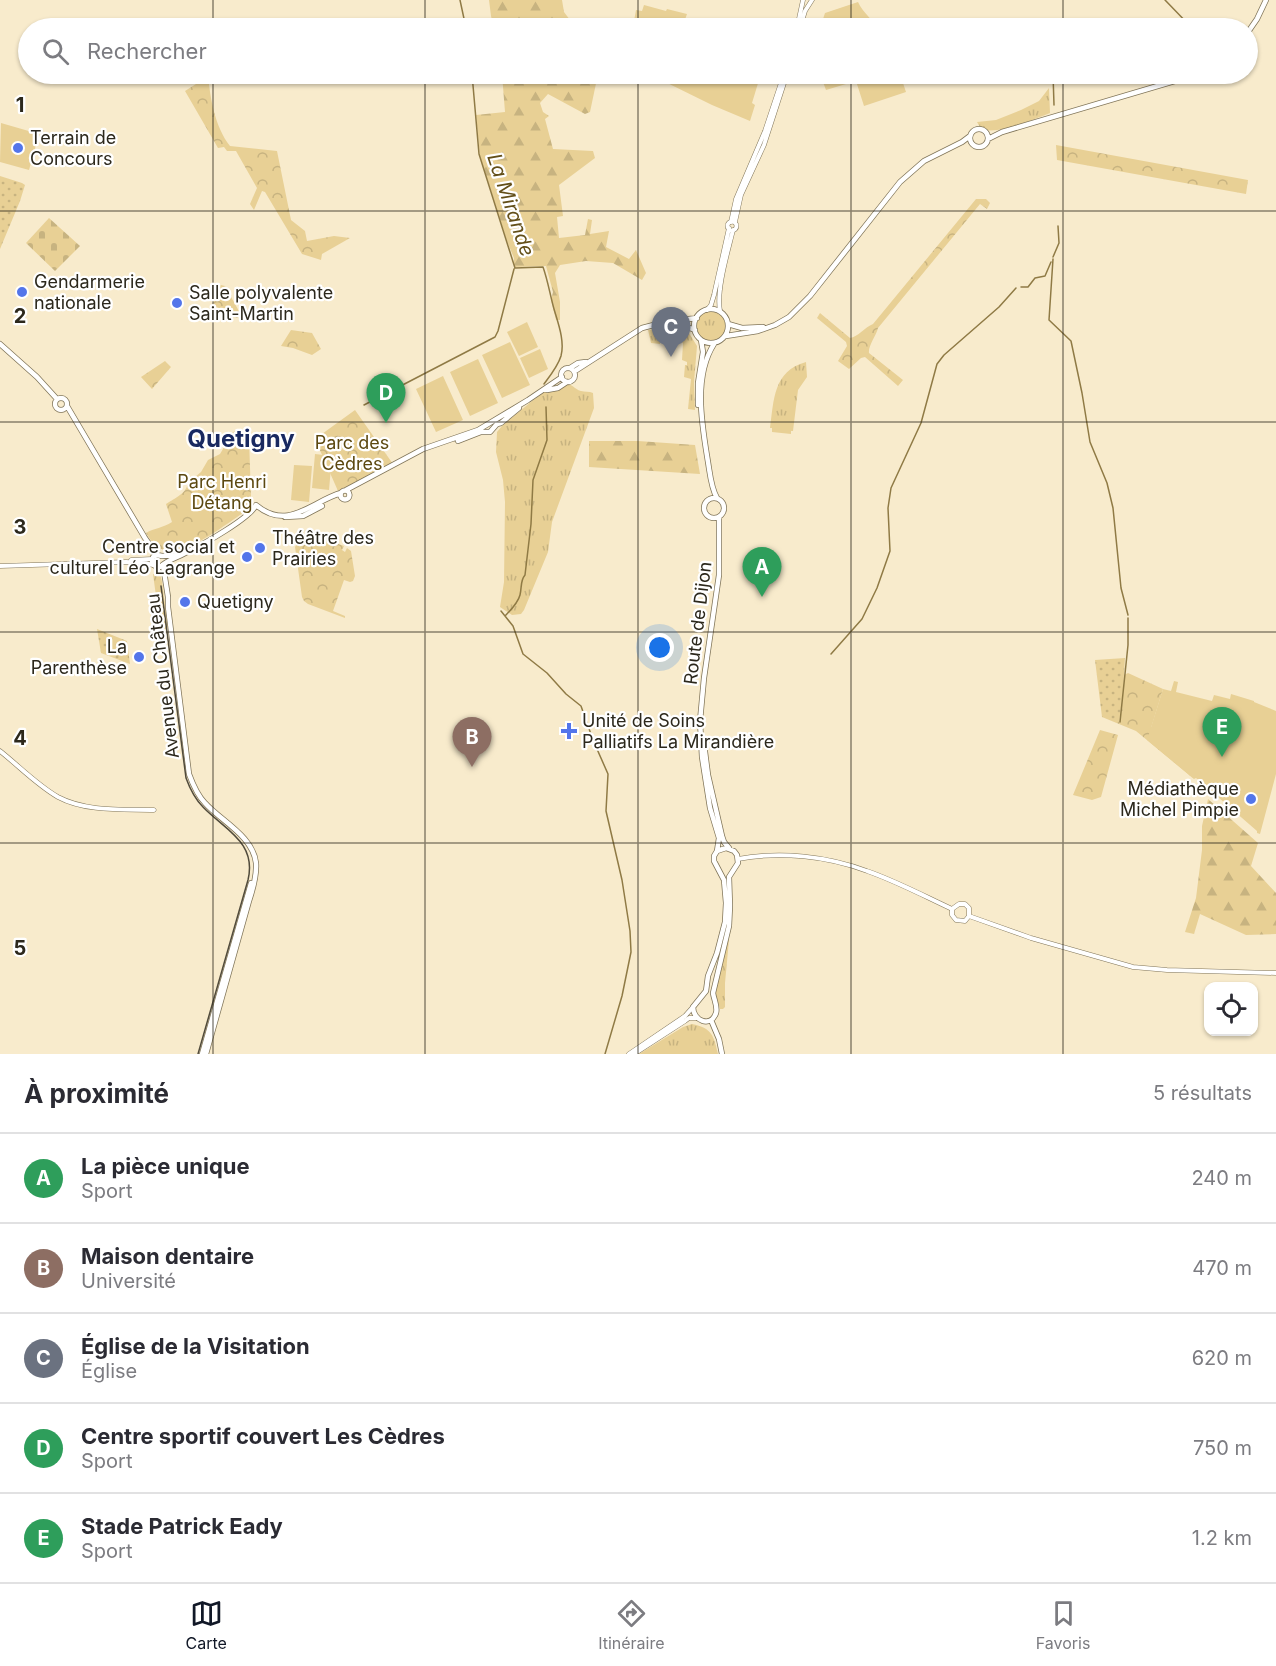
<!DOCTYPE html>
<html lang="fr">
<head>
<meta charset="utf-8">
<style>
  :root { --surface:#fff; --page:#f7f7f7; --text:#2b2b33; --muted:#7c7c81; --line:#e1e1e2; --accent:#111827 }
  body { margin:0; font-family:Inter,sans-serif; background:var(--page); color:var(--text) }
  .controls { position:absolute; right:18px; bottom:18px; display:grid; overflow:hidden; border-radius:12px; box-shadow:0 2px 4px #0004 }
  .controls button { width:54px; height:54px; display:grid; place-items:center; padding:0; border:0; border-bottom:2px solid var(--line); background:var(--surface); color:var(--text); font:30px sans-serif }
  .you { position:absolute; left:660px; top:648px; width:21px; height:21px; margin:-15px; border:4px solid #fff; border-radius:50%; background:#1a73e8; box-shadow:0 0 0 9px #1a73e833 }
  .badge { display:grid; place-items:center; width:39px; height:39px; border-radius:50%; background:var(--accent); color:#fff; font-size:20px; font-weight:700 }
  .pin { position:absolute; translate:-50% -50px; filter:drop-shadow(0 2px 3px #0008) }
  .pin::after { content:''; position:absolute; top:32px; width:21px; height:18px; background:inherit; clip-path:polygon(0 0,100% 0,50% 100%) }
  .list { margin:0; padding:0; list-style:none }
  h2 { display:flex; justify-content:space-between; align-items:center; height:78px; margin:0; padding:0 24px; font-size:26px }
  h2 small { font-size:20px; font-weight:400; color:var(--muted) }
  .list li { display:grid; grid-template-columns:39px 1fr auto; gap:18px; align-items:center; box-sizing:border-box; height:90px; padding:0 24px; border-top:2px solid var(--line) }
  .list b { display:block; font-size:22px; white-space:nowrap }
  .list p { margin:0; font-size:20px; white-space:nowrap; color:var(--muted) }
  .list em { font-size:20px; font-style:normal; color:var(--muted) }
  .icon { flex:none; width:33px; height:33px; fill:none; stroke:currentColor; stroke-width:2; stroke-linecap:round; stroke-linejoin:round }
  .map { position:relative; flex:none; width:1276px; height:1054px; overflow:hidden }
  .search { position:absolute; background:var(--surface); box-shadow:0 2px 4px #0004; left:18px; right:18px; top:18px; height:66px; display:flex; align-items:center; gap:15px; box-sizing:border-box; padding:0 21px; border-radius:33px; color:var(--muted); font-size:22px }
  .sheet { height:528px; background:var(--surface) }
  nav { display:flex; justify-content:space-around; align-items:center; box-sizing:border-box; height:84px; border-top:2px solid var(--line); background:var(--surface); font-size:16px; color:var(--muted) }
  nav a { display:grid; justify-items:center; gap:3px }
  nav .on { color:var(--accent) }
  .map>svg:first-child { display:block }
</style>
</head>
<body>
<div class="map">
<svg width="1276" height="1054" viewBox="0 0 1276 1054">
  <defs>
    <pattern id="grass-tufts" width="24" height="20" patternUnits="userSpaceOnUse" patternTransform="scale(1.5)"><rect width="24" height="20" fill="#e8d095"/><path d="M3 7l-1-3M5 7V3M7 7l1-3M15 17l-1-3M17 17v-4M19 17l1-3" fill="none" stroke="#c7b380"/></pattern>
    <pattern id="forest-firs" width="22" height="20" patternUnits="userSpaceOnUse" patternTransform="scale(1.5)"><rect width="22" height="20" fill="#e8d095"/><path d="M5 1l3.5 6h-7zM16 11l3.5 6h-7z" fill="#c7b380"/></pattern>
    <pattern id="cemetery-stones" width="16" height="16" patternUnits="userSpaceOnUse" patternTransform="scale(1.5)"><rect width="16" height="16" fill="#e8d095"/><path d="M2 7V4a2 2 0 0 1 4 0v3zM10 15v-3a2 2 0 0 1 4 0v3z" fill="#c7b380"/></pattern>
    <pattern id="park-crowns" width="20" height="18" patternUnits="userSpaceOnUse" patternTransform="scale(1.5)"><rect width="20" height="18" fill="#e8d095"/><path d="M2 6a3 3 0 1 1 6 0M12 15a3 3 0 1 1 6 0" fill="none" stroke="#c7b380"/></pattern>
    <pattern id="garden-dots" width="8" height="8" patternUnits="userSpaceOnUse" patternTransform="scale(1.5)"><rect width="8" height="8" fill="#e8d095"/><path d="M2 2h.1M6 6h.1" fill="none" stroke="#c7b380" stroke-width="1.8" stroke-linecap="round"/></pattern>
  </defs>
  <rect width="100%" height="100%" fill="#f8ebcc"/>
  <!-- grass -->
  <path fill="url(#grass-tufts)" d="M1049 88 1050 113C1031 120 1000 135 981 129L977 122 996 120 1021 110 1039 101Z
    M696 326a15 15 0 1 1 30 0a15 15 0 1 1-30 0Z
    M664 328H679L687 330 697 346 694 382 695 410 688 409 691 379 684 377 685 365H687V362L682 360 683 343C676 338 667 337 660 341V344L651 343 648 330Z
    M806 362 807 377 798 390 793 431H791V434L772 432V428H770C774 400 773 371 806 362Z
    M566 384C573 384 574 389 581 391 585 392 589 391 593 393L594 408 552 522 548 552 524 610 521 614 512 615 500 607 504 582 505 502 503 480 496 452 497 432 502 426 532 401 546 391Z
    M160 573 162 582 168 627 161 633 153 574Z
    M729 940 725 983V1007L723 1009H720L715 993 727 941Z
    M692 1024C712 1028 714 1036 718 1054H639L683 1027Z"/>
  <!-- forest -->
  <path fill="url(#forest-firs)" d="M489 0H562L564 12 576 28H494L491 16Z
    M502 74H598L590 112 585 114 548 94 540 103 543 112 549 116 545 119 553 149 593 151 595 158 559 185 563 216 557 217 559 238 585 235 588 219 592 220 590 234 609 231 606 247 629 259 636 250 646 273 642 280 613 263 586 261 560 265 555 273 560 302V320H556L551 300 553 292 546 266 514 267V258L507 241 480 156 476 115 505 112Z
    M589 441H638L695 445 700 474 589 467Z
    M1208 799 1258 843 1251 866 1276 893V934L1246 935 1200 914 1194 934 1185 932 1196 898 1202 850V826Z"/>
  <!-- cemetery -->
  <path fill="url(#cemetery-stones)" d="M49 218 80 246 55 271 26 243Z"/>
  <!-- park -->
  <path fill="url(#park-crowns)" d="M190 74H208C210 98 215 127 230 146L277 151 291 220 305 231 307 241 334 236 350 238 322 254 321 260 302 254 265 192 262 191 254 210 250 204 257 188 236 151H227L224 147 218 148 185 91 196 84Z
    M1056 145 1248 180 1246 194 1057 160Z
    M976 199H986L990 203 987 209 980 204 878 328C876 336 868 346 869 353L903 380 898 386 865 357 861 358 849 369 838 361 847 346 846 342 817 318 820 313 850 338C858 337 865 327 873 324Z
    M221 285 225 286 240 313 238 318 222 316 213 302 219 286Z
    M291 330 312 333 321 349 312 355 293 348 281 346Z
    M165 361 171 367 152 389 141 377Z
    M355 410 393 464 338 491 315 439Z
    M238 431 249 438 251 497 250 506 243 513C228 523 187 554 169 552 165 551 161 548 156 548L146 533C154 528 163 528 172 522L166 504C175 498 188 493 188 481L184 476 195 477 201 472 208 460 220 454 233 432Z
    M314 533 336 541V543L344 546 342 550 345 552 347 548 351 551 355 576 353 581 350 582 344 580 333 611 345 616V618L308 604 304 601 302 597 295 547C299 540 306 535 314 533Z
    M1128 673 1163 689 1151 728 1194 779 1136 731 1119 724 1124 675Z
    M1100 730 1118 735 1101 797 1092 800 1073 795Z"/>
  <!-- garden -->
  <path fill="url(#garden-dots)" d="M0 176 22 183 25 185 20 201 0 249Z
    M97 629 127 641 130 664 101 653Z
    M1125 658 1123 690 1119 724 1102 717 1095 660Z"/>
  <!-- pitch -->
  <path fill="#e8d095" d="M858 2C863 13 873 19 876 28H820L825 13Z
    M644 5 666 11 667 9 687 14 682 28H635L637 22 634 21 636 10 642 11Z
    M649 74H735L759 80 752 103 755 105 750 121 712 105Z
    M820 74H900L906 92 864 106 856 81 826 90Z
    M1 123 39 134 29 170 0 162Z
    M527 322 538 347 519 356 507 332Z
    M510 342 530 385 502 398 482 355Z
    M540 349 548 369 529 378 520 358Z
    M478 359 498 403 470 416 450 372Z
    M443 376 463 420 436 432 416 389Z
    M315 454 332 456 329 490 312 488Z
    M294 465 312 466 309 502 291 500Z
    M1174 681 1178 682 1176 692 1212 701 1214 695 1230 699 1231 694 1254 701V702L1276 711V774L1260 834 1257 833V831L1196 778 1194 779 1147 740 1163 689 1171 691Z"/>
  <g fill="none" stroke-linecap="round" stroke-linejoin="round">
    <!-- stream -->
    <path stroke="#8f7a45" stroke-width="1.5" d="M460 0 466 28
      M1165 0 1192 28
      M1052 24V28
      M472 74 479 154 515 268 543 267C548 281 550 295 554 309 558 323 565 341 561 356 558 366 550 376 544 384
      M1053 74 1054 105
      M1053 257 1059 243 1058 226
      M1053 259 1049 320 1071 341 1082 393 1090 442 1107 483 1113 508 1121 588 1128 615
      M1021 287H1028L1035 278 1045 276 1051 262
      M364 405 495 337 498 331 514 269
      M501 611 513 626 523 654 547 673 566 694 581 706 593 740 608 774 606 811 622 880 630 931 631 952 622 996 605 1054
      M505 616C511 610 518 603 520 595 522 587 520 581 525 575L531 524 533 480 547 440 546 407
      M831 654 862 619 877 588 890 551 888 508 891 488 921 423 937 364 944 355 999 307 1016 288
      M1120 722 1128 645V618"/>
    <!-- tertiary casing -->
    <g stroke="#807559" stroke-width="5">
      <path id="tertiary" d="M797 28 803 0
        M800 28 805 11 812 0
        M727.5 226a4.5 4.5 0 1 1 9 0a4.5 4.5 0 1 1-9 0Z
        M731 222 736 199 765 131 784 74
        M735 222 741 195 764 145 787 74
        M707 310 711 305 714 295 729 228
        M720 311C716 290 728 251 733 230
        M131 560 152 559
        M0 566 126 562 144 563 153 565
        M0 751C19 766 37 785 58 797 86 812 123 809 154 810
        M738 859C780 851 827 856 867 871 896 881 924 896 952 909
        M952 909V915L956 920 965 921 969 916
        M952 909 959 904H965L969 908V916
        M969 916 1031 938 1133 967 1167 970 1276 973
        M629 1054 685 1016 693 1007
        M634 1054 685 1021 689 1018H697"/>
    </g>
    <!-- secondary casing -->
    <g stroke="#807559" stroke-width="6">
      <path id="secondary" d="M1248 32 1257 19 1266 0
        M970 138a9 9 0 1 1 18 0a9 9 0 1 1-18 0Z
        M988 139 1002 132 1178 80 1193 74
        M694 326a17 17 0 1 1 34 0a17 17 0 1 1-34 0Z
        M668 324 682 325 695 330
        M728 324 742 328 763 327
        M726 336 758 331 775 325 789 317 810 296 900 182 924 161 962 142 970 136
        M0 344 37 377 57 399
        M714 344C693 377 702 425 708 462 710 474 711 488 717 498
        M561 375a7 7 0 1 1 14 0a7 7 0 1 1-14 0Z
        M570 368 578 363 586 362
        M575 371 642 328 665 322 697 318
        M547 390 558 388 567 382
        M55 404a6 6 0 1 1 12 0a6 6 0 1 1-12 0Z
        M698 405V383L703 352 701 340
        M67 406 145 538 157 555
        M458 441 481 432H490L497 424 501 423 519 408
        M346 490 423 449 478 430 528 400 562 377
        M340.5 495a4.5 4.5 0 1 1 9 0a4.5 4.5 0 1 1-9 0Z
        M704 508a10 10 0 1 1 20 0a10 10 0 1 1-20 0Z
        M285 517 303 516 322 506
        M180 555 162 556 157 555 153 557 152 562 155 566 160 567C168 559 180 557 189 551 204 544 250 518 256 505 288 532 312 501 341 493
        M163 565 168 597V607L189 774C193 785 197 795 205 803 221 821 253 836 256 863 257 876 253 889 249 901L206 1054
        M704 744 708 775 722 836 724 842 729 848
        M726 848 734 851 737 855 738 863 729 877 730 906 729 926 713 993C714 1000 718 1007 716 1013 711 1028 693 1021 693 1007L706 991 708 976 717 953 725 922 726 903 724 880 714 861V856L717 851Z
        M717 851 719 838 710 808 702 757 700 721 704 678 719 575V517
        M711 1020 719 1039 722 1054
        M202 1054 251 883"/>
    </g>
    <!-- tertiary -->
    <use href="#tertiary" stroke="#fff" stroke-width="4"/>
    <!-- secondary -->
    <use href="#secondary" stroke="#fff" stroke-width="4.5"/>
    <!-- tram -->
    <path stroke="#514b3c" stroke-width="1.5" d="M161 586 186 778C190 789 195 799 203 807 225 830 257 842 248 880L198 1054"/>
  </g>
  <!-- grid -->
  <path fill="none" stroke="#2c281c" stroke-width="1.5" stroke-opacity="0.55" d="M213 0V28M425 0V28M638 0V28M851 0V28M1063 0V28M213 74V1054M425 74V1054M638 74V1054M851 74V1054M1063 74V1054M0 211H1276M0 422H1276M0 632H1276M0 843H1276"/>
  <!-- markers -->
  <g fill="#5375ea" stroke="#fff" stroke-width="2">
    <circle cx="18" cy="148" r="6"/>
    <circle cx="22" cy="292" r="6"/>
    <circle cx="177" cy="303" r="6"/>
    <circle cx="260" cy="548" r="6"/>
    <circle cx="247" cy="557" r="6"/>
    <circle cx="185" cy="602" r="6"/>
    <circle cx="139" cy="657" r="6"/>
    <path d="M566 722h6v6h6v6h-6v6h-6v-6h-6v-6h6z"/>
    <circle cx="1251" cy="799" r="6"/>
  </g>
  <g text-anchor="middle" stroke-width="4.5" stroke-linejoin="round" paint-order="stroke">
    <!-- poi labels -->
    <g font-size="18" fill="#2c281c" stroke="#fff" text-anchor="start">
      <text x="30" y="144">Terrain de<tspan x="30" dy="21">Concours</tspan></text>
      <text x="34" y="288">Gendarmerie<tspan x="34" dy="21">nationale</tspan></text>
      <text x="189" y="299">Salle polyvalente<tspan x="189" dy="21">Saint-Martin</tspan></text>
      <text x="272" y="544">Théâtre des<tspan x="272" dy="21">Prairies</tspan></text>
      <text x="235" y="553" text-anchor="end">Centre social et<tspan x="235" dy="21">culturel Léo Lagrange</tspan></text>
      <text x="197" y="608">Quetigny</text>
      <text x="127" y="653" text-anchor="end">La<tspan x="127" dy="21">Parenthèse</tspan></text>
      <text x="582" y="727">Unité de Soins<tspan x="582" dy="21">Palliatifs La Mirandière</tspan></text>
      <text x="1239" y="795" text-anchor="end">Médiathèque<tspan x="1239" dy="21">Michel Pimpie</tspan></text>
    </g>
    <!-- park labels -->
    <g font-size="18" fill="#5c4810" stroke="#fff">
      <text x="352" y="449">Parc des<tspan x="352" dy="21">Cèdres</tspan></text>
      <text x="222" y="488">Parc Henri<tspan x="222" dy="21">Détang</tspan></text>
    </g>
    <!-- street labels -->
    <g font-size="18" fill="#2c281c" stroke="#fff">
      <text transform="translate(698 623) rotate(-83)" y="6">Route de Dijon</text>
      <text transform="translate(163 676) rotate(-97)" y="6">Avenue du Château</text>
    </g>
    <!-- water labels -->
    <g font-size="20" font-style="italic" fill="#634f19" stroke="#fff">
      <text transform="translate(511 205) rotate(71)" y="7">La Mirande</text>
    </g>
    <!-- district labels -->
    <g font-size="24" font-weight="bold" fill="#192960" stroke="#fff">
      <text x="241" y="447">Quetigny</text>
    </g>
  </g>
  <g font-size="20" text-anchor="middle" font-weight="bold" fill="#2c281c" stroke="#fff" stroke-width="4.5" stroke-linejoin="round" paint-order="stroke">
    <text x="20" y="112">1</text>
    <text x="20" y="323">2</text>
    <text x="20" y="534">3</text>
    <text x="20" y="745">4</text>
    <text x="20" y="955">5</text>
  </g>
</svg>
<div class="controls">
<button><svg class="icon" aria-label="locate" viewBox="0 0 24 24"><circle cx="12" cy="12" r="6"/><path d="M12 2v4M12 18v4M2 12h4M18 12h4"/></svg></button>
</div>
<div class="you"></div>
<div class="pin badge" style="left:762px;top:597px;background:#2e9e5b">A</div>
<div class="pin badge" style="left:472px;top:767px;background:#8d6e63">B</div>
<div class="pin badge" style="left:671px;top:357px;background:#6b7280">C</div>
<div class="pin badge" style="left:386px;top:423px;background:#2e9e5b">D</div>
<div class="pin badge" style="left:1222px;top:757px;background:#2e9e5b">E</div>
<div class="search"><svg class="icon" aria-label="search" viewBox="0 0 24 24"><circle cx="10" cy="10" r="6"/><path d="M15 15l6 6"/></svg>Rechercher</div>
</div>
<section class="sheet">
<h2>À proximité<small>5 résultats</small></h2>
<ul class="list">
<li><span class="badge" style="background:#2e9e5b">A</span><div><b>La pièce unique</b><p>Sport</p></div><em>240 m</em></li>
<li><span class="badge" style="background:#8d6e63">B</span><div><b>Maison dentaire</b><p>Université</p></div><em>470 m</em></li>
<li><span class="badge" style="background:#6b7280">C</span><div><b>Église de la Visitation</b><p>Église</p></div><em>620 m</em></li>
<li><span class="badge" style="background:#2e9e5b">D</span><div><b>Centre sportif couvert Les Cèdres</b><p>Sport</p></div><em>750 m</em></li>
<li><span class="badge" style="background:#2e9e5b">E</span><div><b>Stade Patrick Eady</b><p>Sport</p></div><em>1.2 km</em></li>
</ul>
</section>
<nav>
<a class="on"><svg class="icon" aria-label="map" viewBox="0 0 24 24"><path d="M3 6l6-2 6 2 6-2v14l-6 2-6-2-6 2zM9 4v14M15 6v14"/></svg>Carte</a>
<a><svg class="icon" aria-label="directions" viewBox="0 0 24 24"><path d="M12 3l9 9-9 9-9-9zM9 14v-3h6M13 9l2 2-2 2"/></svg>Itinéraire</a>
<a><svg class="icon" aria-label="saved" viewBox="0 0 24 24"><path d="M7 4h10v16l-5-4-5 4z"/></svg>Favoris</a>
</nav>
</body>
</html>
